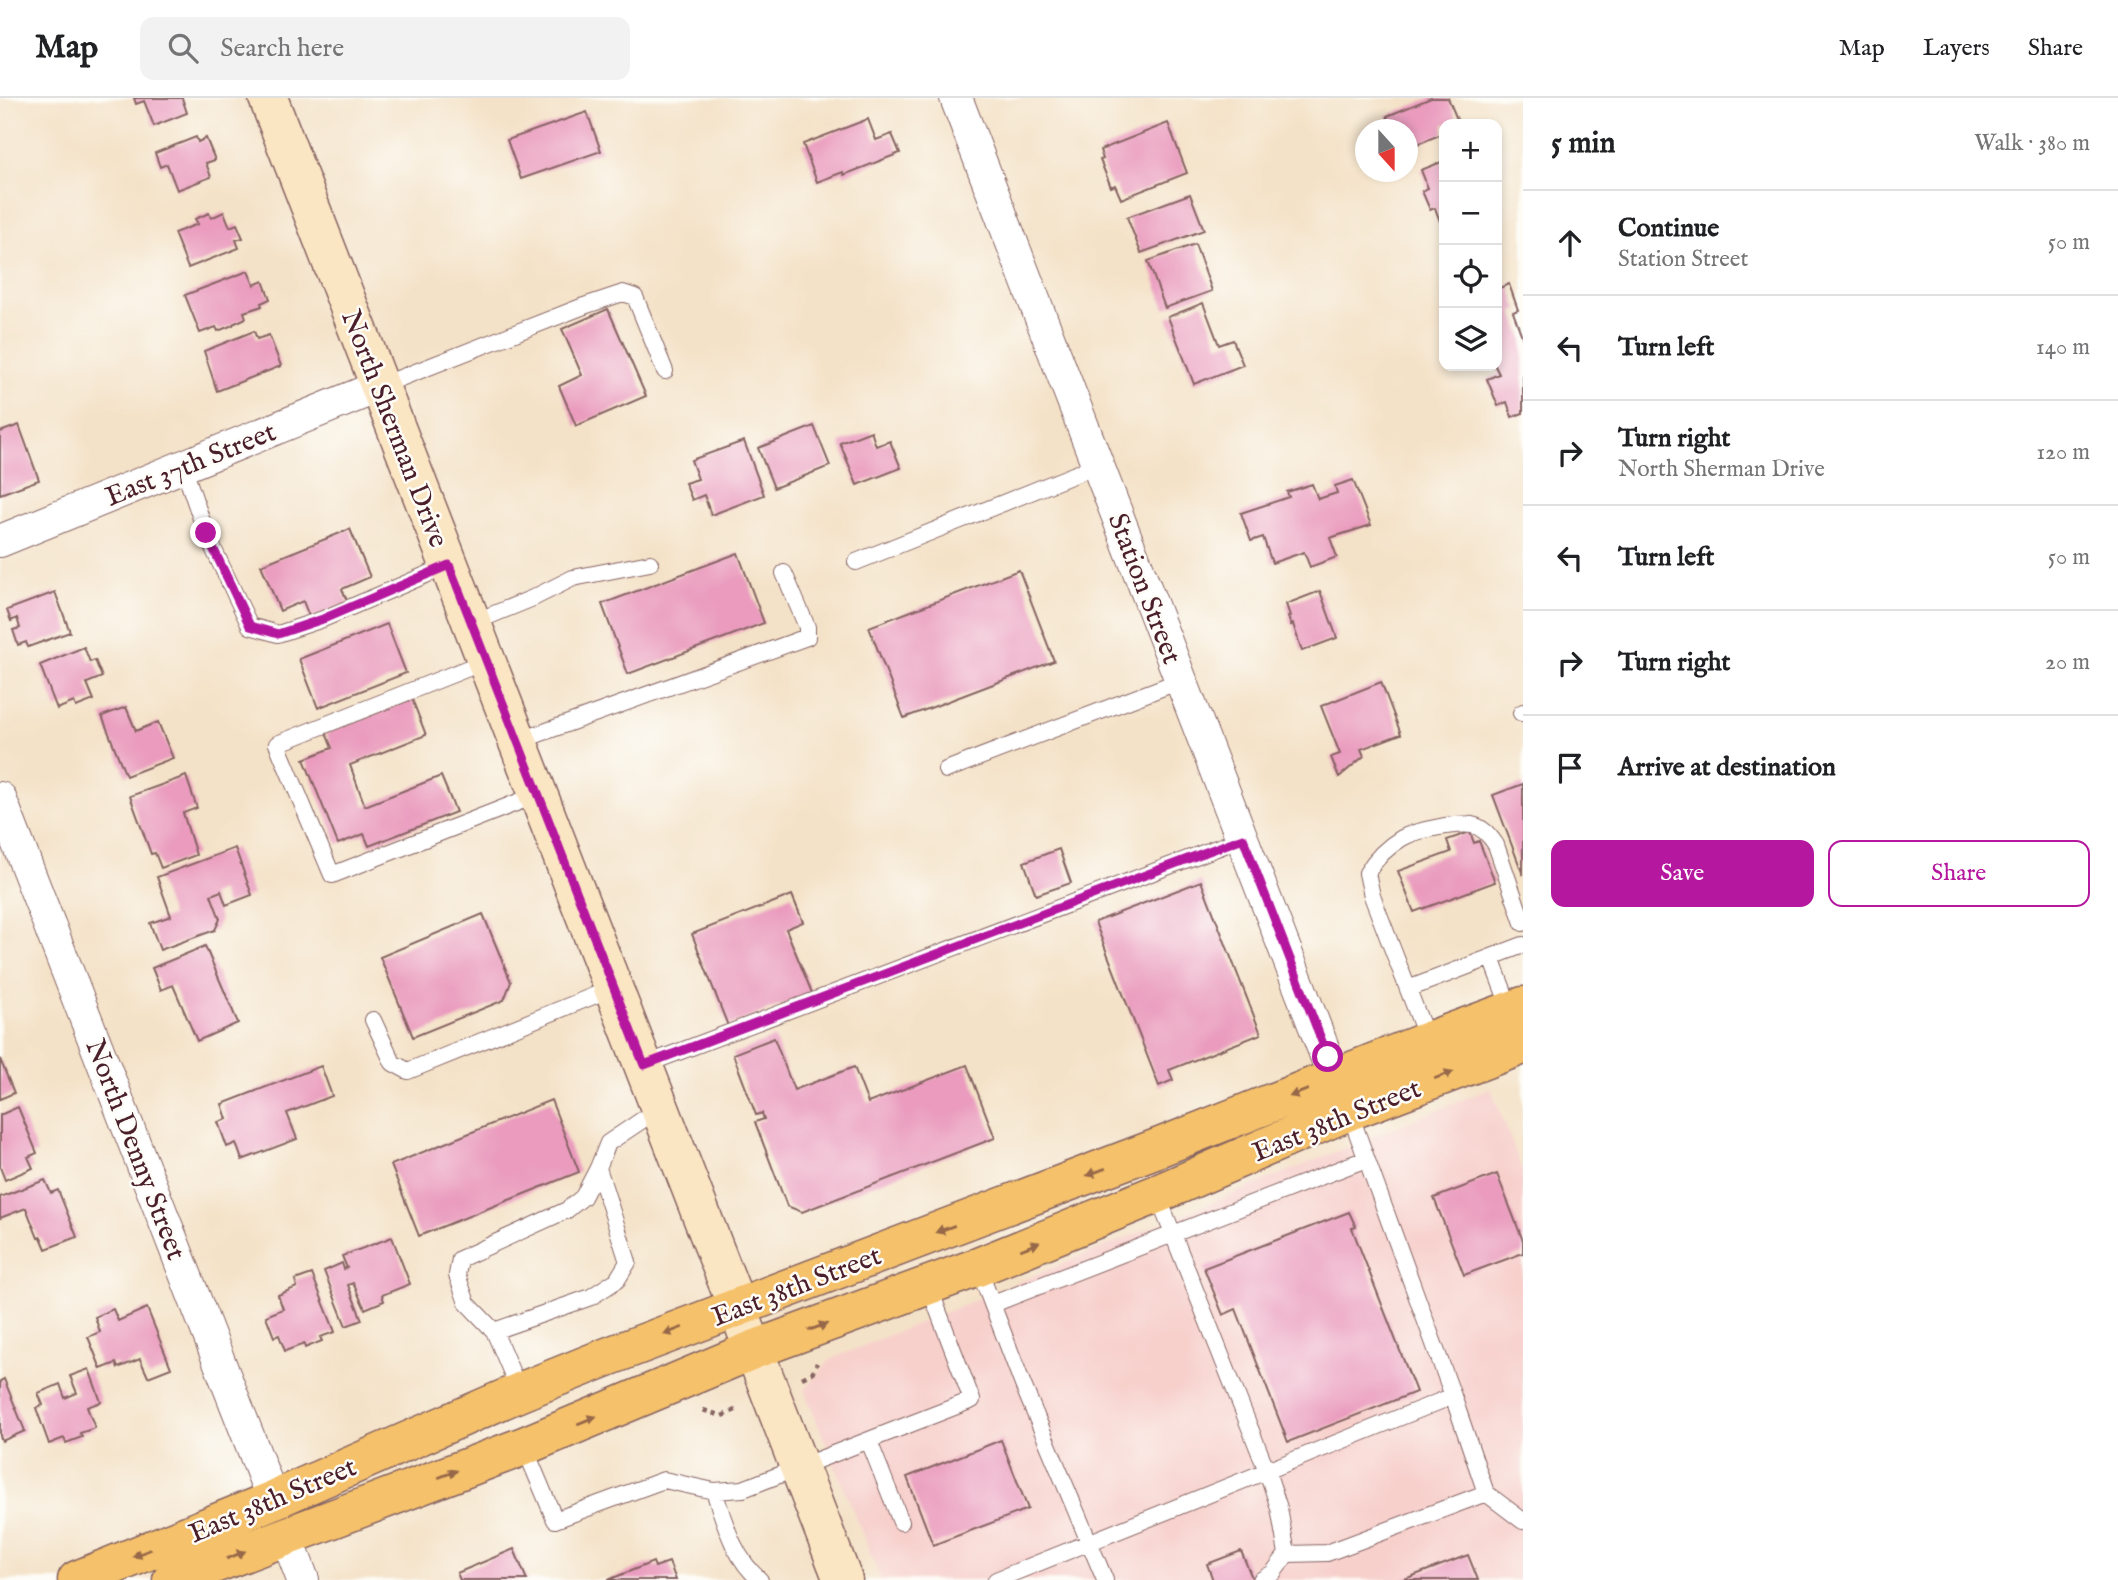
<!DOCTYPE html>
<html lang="en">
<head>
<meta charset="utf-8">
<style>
  :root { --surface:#fff; --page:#f2f2f2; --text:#202124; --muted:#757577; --line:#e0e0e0; --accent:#b5179e }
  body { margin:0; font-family:"IM FELL English",serif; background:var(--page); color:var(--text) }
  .controls { position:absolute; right:21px; top:21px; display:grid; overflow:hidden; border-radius:14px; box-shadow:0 4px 10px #0003 }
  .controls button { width:63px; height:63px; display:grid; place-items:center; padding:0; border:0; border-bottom:2px solid var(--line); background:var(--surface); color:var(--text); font:35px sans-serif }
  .compass { position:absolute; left:1355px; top:21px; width:63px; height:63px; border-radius:50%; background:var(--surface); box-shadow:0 4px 10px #0003; rotate:159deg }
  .stop { position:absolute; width:21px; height:21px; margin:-16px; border:5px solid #b5179e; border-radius:50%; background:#fff }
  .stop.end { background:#b5179e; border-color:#fff; box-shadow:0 2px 7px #0008 }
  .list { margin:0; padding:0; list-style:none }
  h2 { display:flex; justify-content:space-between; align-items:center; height:91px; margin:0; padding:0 28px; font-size:30px }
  h2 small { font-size:23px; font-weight:400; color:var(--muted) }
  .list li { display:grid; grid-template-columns:46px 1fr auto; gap:21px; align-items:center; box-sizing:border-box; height:105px; padding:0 28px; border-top:2px solid var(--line) }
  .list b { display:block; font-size:26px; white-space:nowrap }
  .list p { margin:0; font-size:23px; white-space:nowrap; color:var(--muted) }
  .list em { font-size:23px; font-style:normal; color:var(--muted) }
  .actions { display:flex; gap:14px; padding:21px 28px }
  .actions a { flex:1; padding:16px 0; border:2px solid var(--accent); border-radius:14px; text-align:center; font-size:24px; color:var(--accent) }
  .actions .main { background:var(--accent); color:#fff }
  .icon { flex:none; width:38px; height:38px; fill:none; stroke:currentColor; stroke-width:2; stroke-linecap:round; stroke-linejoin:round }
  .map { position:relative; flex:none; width:1523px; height:1482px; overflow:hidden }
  header { display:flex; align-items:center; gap:42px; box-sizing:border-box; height:98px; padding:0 35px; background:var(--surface); border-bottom:2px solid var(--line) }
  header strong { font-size:33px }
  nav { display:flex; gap:38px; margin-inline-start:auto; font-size:24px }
  .search { width:490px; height:63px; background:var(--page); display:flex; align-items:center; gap:18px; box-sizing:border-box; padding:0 24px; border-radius:14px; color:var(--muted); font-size:26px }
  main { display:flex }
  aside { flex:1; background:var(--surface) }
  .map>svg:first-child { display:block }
</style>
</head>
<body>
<header>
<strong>Map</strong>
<div class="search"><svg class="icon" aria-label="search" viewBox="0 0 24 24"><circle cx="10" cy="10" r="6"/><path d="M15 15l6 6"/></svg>Search here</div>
<nav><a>Map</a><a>Layers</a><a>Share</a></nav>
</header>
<main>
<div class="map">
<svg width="1523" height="1482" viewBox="0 0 1523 1482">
  <rect width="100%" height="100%" fill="#fdfcf7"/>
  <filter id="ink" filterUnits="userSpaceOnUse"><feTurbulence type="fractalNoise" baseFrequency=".0143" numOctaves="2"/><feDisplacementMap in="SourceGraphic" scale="14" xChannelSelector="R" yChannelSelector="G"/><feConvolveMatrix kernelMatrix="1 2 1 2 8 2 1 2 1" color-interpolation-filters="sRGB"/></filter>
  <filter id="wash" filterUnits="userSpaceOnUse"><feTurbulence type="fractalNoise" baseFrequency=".00686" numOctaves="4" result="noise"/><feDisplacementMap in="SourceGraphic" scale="28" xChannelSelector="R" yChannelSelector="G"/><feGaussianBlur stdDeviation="1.57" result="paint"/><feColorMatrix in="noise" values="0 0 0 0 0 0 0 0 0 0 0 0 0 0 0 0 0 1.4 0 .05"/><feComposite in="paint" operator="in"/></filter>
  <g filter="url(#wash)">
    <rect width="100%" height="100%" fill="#f4e2c8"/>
    <!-- built -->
    <path fill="#f7d0cc" d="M1491 990 1523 1074V1482H881L804 1292 831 1261Z"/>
    <g id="blocks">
      <!-- building -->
      <path fill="#ea9bbe" d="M134 0H182L187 15 154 28 144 3 136 6Z
        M1431 0H1448L1459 26H1444V35L1408 50V32H1393L1387 18Z
        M587 14 601 53 521 81 507 42Z
        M868 21 876 42 892 36 900 55 844 77 843 74 817 84 803 46Z
        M1168 25 1187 75 1121 101 1115 87 1111 89 1100 62 1103 61 1100 52Z
        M196 39 198 44 206 40 215 62 206 65 211 79 177 92 167 66 160 69 155 55Z
        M1444 63V125L1441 126 1435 110 1430 112 1422 93 1428 90 1421 72Z
        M1190 96 1204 132 1141 155 1127 119Z
        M224 114 230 129 237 126 243 140 236 142 239 150 188 170 174 135 198 126 195 121 209 115 211 120Z
        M1195 146 1212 193 1165 210 1148 163Z
        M248 173 254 187 263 183 270 201 261 205 262 208 244 214 246 220 233 226V227L218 233 216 229 200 235 185 197Z
        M1509 186 1518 212 1513 214 1523 241V315L1512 319 1507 304 1498 308 1487 281 1499 276 1495 268 1497 191Z
        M1203 205 1219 247 1233 242 1243 267 1194 286 1168 219Z
        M608 211 646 298 576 328 559 288 582 277 562 231Z
        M254 233 257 241 269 237 281 268 217 293 204 253Z
        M19 327 39 382 0 396V334Z
        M814 328 830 368 774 390 758 350Z
        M871 333 876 348 890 343 901 370 857 387 840 345Z
        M744 343 764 397 711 417 704 397 692 402 685 385 698 381 691 362Z
        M1353 382 1371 427 1330 440 1337 459 1310 469 1304 454 1272 465 1263 439 1251 443 1241 415 1289 399 1287 394 1312 386 1318 401 1337 395 1335 388Z
        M350 431 370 479 342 491 348 505 310 521 303 503 280 513 261 467Z
        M738 455 764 525 628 576 602 506Z
        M1019 472 1054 563 904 620 869 529Z
        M1320 493 1337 540 1302 553 1293 526 1291 527 1288 519 1290 518 1286 506Z
        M55 494 70 534 28 549 26 544 18 547 13 532 20 530 17 520 11 523 7 512Z
        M387 526 406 575 318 610 299 561Z
        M84 549 90 564 95 562 102 579 87 585 94 602 76 609 74 604 57 611 40 567Z
        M1381 584 1401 636 1361 651 1364 658 1339 679 1331 659 1340 656 1321 608Z
        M412 601 426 637 350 667 365 708 441 678 456 714 369 748 364 736 338 746 304 661 332 650 326 635Z
        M126 609 136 633 158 624 173 660 126 678 102 618Z
        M186 678 197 710 183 715 196 757 161 770 155 755 151 756 130 698Z
        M1523 686V777L1493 697Z
        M1470 734 1474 745 1479 743 1495 784 1414 814 1398 773 1451 754 1447 742Z
        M235 750 252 797 226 807 221 793 211 797 220 821 215 832 160 852 150 825 171 818 157 779Z
        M1059 751 1071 785 1036 797 1024 764Z
        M1201 783 1261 936 1169 972 1173 982 1159 988 1095 824Z
        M792 797 803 824 786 831 812 895 728 928 692 836Z
        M483 816 511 884 504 902 413 939 380 859Z
        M205 848 238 925 197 943 173 887 161 892 152 870Z
        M774 940 794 992 854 969 868 1005 967 967 995 1040 802 1114 787 1108 755 1024 764 1021 762 1015 756 1017 733 956Z
        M0 961 14 995 0 1001Z
        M321 968 332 998 287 1015 297 1041 242 1062 236 1045 227 1049 218 1024 227 1021 222 1006Z
        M551 1002 579 1074 419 1138 391 1067Z
        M18 1009 37 1055 28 1059 33 1070 5 1082 0 1069V1017Z
        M1497 1076 1523 1143V1155L1464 1177 1434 1100Z
        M45 1082 51 1095 58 1092 77 1139 46 1151 41 1139 38 1140 26 1110 0 1120V1099Z
        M1349 1114 1356 1129 1352 1130 1416 1294 1288 1344 1236 1211 1223 1217 1204 1170Z
        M392 1139 410 1186 382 1197 384 1203 365 1211 353 1185 348 1187 362 1222 346 1228 324 1173 342 1165 344 1171 347 1170 342 1158Z
        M312 1176 335 1234 320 1239 322 1243 305 1250 304 1246 285 1253 279 1237 274 1239 266 1218 283 1211 278 1197 297 1189 295 1182Z
        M147 1210 171 1270 148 1279 140 1261 118 1270 116 1265 101 1271 88 1239 100 1234 95 1219 113 1211 118 1223Z
        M89 1271 101 1304 87 1309 95 1330 80 1335 82 1339 66 1345 64 1340 49 1346 36 1310 43 1307 38 1295 60 1286 65 1300 77 1295 70 1278Z
        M4 1281 25 1333 2 1343 0 1338V1283Z
        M1001 1342 1028 1411 933 1447 907 1379Z
        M514 1451 527 1482H460L457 1475Z
        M1241 1453 1253 1482H1213L1207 1466Z
        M1468 1457 1478 1482H1402Z
        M653 1464 655 1469 669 1464 676 1482H608Z"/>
    </g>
  </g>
  <g filter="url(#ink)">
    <use href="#blocks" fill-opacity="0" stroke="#866362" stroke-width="2"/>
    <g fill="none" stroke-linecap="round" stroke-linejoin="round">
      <!-- service casing -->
      <g stroke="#866362" stroke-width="18">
        <path id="service" d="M380 288 584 208 623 195 635 199 665 273
          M183 368 206 435 250 528 278 536 323 521 449 467
          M856 464 1098 367
          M472 525 533 500 573 480 650 465
          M486 563 277 646 332 777 539 696
          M1521 615 1523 614
          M519 643 807 539V529L784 475
          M946 672 1182 582
          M1491 860 1511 913
          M1408 891 1523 847
          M373 922 393 965 408 973 613 890
          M1428 943 1372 798 1367 775C1375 761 1387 749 1402 740 1416 732 1455 725 1472 727 1483 729 1490 738 1496 747L1523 825
          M644 967 1243 740
          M1157 1096 1267 1373 1279 1410 1287 1456 1273 1475 1261 1482
          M978 1169 1023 1287 1105 1482
          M993 1206 1366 1061
          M494 1233 591 1199 617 1182 628 1164 598 1070
          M520 1294 494 1233 467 1205 457 1177 460 1161 567 1112 583 1099 598 1070 608 1045 660 1010
          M869 1343 901 1424
          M524 1348 555 1422 664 1382 714 1393 743 1391 972 1302 929 1189
          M714 1393C725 1425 733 1459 760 1482
          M1486 1395 1523 1423
          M1287 1456 1327 1455 1486 1395 1453 1298
          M996 1482 1453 1298 1349 1013"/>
      </g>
      <!-- minor casing -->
      <g stroke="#866362" stroke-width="34">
        <path id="minor" d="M956 0 1335 981
          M0 443 380 288
          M0 700 273 1402
          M286 1437 303 1482"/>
      </g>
      <!-- secondary casing -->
      <g stroke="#866362" stroke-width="41">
        <path id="secondary" d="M268 0 843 1482"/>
      </g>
      <!-- primary casing -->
      <g stroke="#866362" stroke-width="41">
        <path id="primary" d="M77 1482 273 1402 520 1294 607 1259 1160 1049 1428 943 1523 908
          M172 1482 524 1348 753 1252 978 1169 1157 1096 1349 1013 1523 947"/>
      </g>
      <!-- path -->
      <path stroke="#866362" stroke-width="4.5" stroke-dasharray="5 5" stroke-linecap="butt" d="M802 1280 812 1275 817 1265
        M703 1312 722 1318 740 1310"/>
      <!-- service -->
      <use href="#service" stroke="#fff" stroke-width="16"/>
      <!-- minor -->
      <use href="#minor" stroke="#fff" stroke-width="32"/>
      <!-- secondary -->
      <use href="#secondary" stroke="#fbe6c4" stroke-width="38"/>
      <!-- primary -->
      <use href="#primary" stroke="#f5c16b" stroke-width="38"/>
    </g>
    <!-- one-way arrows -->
    <defs><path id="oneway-solid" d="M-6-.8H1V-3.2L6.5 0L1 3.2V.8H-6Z" transform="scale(1.75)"/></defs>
    <g fill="#976848">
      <use href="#oneway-solid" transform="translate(1444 977) rotate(-21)"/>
      <use href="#oneway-solid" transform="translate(1299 995) rotate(159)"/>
      <use href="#oneway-solid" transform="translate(1096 1074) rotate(159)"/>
      <use href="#oneway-solid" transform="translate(945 1131) rotate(160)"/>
      <use href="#oneway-solid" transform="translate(1030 1148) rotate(-22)"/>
      <use href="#oneway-solid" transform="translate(818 1229) rotate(-20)"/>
      <use href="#oneway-solid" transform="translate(673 1233) rotate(159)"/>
      <use href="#oneway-solid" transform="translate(587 1322) rotate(-22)"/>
      <use href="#oneway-solid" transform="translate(448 1376) rotate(-21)"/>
      <use href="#oneway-solid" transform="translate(142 1455) rotate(158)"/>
      <use href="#oneway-solid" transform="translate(236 1457) rotate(-22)"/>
    </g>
  </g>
  <g fill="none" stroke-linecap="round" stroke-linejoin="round" filter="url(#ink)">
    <!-- route -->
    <path stroke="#b5179e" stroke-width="9" d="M206 435 250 528 278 536 323 521 449 467 644 967 1243 740 1328 959"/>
  </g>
  <g text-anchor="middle" stroke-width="5" stroke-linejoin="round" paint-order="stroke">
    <!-- street labels -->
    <g font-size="28" fill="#4a1f2b" stroke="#fdfcf7">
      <text transform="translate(396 330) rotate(69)" y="10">North Sherman Drive</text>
      <text transform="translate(190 365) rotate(-22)" y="10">East 37th Street</text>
      <text transform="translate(1146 490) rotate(69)" y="10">Station Street</text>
      <text transform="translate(1336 1021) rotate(-22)" y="10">East 38th Street</text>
      <text transform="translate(137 1051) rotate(69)" y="10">North Denny Street</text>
      <text transform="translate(796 1187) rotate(-21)" y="10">East 38th Street</text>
      <text transform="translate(272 1401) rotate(-23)" y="10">East 38th Street</text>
    </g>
  </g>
</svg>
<div class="controls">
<button>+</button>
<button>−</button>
<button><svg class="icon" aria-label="locate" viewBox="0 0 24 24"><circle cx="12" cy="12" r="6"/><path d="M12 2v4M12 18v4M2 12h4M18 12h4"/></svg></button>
<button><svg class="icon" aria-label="layers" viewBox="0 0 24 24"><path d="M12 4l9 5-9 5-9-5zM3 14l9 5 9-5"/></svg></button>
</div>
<svg class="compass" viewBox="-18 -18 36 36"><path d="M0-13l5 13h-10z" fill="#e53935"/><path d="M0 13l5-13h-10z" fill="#757577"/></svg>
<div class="stop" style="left:1328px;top:959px"></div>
<div class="stop end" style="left:206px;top:435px"></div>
</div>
<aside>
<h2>5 min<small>Walk · 380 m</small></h2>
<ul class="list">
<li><svg class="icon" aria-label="ahead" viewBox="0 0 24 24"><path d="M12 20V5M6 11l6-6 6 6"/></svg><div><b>Continue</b><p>Station Street</p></div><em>50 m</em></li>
<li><svg class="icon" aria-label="left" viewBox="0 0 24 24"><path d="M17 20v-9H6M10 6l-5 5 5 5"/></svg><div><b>Turn left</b></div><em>140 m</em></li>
<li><svg class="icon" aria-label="right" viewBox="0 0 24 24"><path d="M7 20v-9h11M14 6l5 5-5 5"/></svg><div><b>Turn right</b><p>North Sherman Drive</p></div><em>120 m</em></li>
<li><svg class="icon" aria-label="left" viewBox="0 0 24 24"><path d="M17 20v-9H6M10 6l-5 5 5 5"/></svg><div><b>Turn left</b></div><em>50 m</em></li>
<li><svg class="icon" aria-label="right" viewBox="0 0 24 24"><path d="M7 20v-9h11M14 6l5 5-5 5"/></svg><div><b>Turn right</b></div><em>20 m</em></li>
<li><svg class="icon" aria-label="arrive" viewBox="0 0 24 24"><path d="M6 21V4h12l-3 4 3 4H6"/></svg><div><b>Arrive at destination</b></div></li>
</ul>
<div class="actions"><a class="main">Save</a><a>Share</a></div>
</aside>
</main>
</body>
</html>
